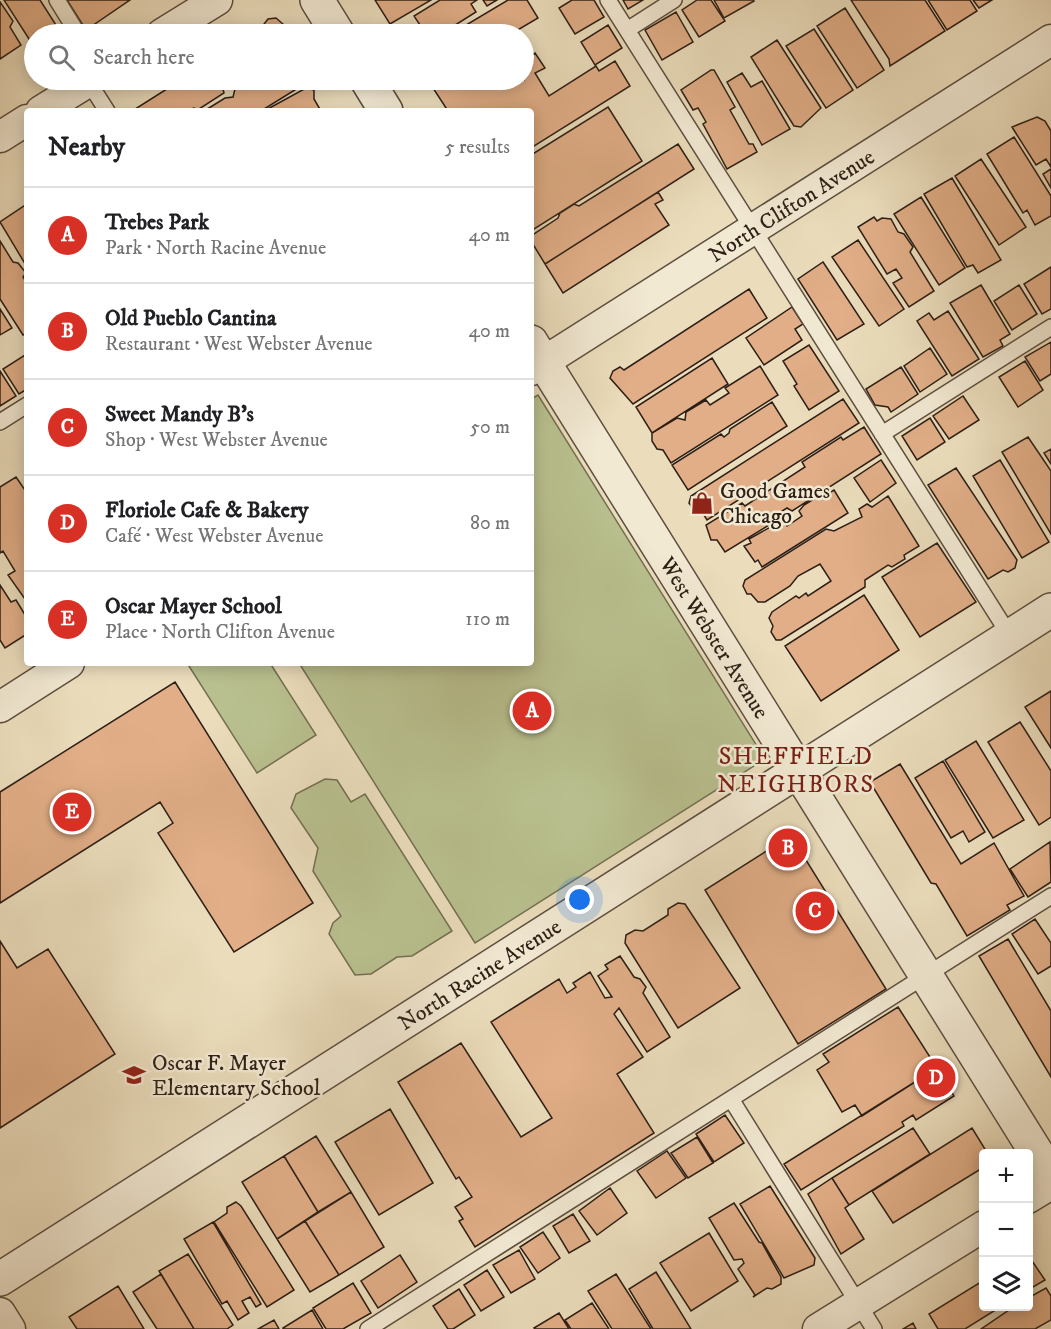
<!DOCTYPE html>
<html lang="en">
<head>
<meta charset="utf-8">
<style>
  :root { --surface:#fff; --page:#f6f6f6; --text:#202124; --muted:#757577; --line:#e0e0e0; --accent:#d93025 }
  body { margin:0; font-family:"IM FELL DW Pica",serif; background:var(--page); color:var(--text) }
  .controls { position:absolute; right:18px; bottom:18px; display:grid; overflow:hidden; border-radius:6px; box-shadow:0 3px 15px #0003 }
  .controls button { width:54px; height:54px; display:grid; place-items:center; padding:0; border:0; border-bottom:2px solid var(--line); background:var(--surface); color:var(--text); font:30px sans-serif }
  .you { position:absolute; left:580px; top:900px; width:21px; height:21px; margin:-15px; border:4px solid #fff; border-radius:50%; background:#1a73e8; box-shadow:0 0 0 9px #1a73e833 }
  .badge { display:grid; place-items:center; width:39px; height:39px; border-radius:50%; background:var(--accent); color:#fff; font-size:20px; font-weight:700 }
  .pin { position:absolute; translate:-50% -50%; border:3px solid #fff; box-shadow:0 2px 6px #0006 }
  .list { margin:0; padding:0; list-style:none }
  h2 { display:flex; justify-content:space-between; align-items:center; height:78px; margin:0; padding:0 24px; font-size:26px }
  h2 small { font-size:20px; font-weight:400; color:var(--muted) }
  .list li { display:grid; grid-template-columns:39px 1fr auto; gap:18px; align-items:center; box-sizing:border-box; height:96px; padding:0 24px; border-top:2px solid var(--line) }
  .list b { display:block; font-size:22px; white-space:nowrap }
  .list p { margin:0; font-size:20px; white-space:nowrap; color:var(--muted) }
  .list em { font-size:20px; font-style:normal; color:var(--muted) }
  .icon { flex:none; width:33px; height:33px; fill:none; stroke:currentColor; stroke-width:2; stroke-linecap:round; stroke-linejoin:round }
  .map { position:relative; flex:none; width:1051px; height:1329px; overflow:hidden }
  .search { position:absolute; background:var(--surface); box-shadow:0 3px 15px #0003; left:24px; top:24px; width:510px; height:66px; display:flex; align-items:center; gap:15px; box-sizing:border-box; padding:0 21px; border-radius:33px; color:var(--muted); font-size:22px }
  .panel { position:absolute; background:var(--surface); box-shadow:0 3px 15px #0003; left:24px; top:108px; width:510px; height:558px; border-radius:6px }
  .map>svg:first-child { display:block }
</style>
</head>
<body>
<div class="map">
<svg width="1051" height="1329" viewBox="0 0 1051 1329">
  <rect width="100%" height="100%" fill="#ebddbc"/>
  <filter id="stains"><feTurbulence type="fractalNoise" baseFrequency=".00333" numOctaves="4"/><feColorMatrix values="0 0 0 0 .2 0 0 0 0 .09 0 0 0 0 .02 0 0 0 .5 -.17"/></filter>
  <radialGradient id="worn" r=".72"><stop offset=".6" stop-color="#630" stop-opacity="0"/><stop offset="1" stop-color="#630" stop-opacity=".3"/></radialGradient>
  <!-- green -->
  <path fill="#b9c08f" stroke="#737052" stroke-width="1.5" d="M538 395 765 759 475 943 299 663H531V399Z
    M187 663H270L316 735 257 773Z
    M325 779 337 780 351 802 365 794 452 931 412 956 397 957 371 974 355 975 329 934 333 923 341 916 313 871 318 848 291 808 296 794Z"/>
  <!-- building -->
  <path fill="#e1ae87" stroke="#2d1f16" stroke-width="1.5" d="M4 0H40L56 25 42 34H34L31 42Z
    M67 0H130L86 30Z
    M375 0H431L390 24Z
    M440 0H477L471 4 476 12 441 34H426L414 16Z
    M483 0H497L487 6Z
    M508 0H527L538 18 511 34H451Z
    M572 0H594L604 17 575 34 559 8Z
    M623 0H643L628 9Z
    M697 0H711L725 21 699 37 682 10Z
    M714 0H753L754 1 724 18Z
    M851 0H925L945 31 890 66 889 59Z
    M928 0H970L977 11 947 30Z
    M973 0H992L979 8Z
    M0 2 13 21 10 27 21 45 0 59Z
    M845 8 884 70 857 88 817 26Z
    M676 12 693 42 662 60 645 30Z
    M276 18 283 24 284 34H251L261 28 268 19Z
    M608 25 622 48 595 65 581 42Z
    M814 29 853 90 826 108 786 46Z
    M777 40 821 108 801 127 794 126 751 57Z
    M535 53 545 68 535 73 549 96 596 66 599 71 615 61 630 86 531 148V111H448L433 88 446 80H524V56L525 59Z
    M711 70H714L735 107 730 110 749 144H753L757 152 727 169 703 124 706 122 698 108 693 110 681 90Z
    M742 73 751 87 762 81 790 129 762 145 727 82Z
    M181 80H237L223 89 224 93 196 111 194 108 187 111H132Z
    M250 80 255 81 311 80 261 111H204L225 98 233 97 235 89Z
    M306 88 314 90V99L321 111H264Z
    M608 107 642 161 531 231V155Z
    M1037 117 1045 121 1051 131V167L1046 159 1036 165 1012 127Z
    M1014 137 1051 196V216L1035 225 1027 210 1023 213 987 154Z
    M678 144 694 169 545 264 531 241V236L558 218 560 213 574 204 579 206Z
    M981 159 1026 227 999 245 955 176Z
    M1051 169V188L1043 174Z
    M952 178 1001 260 978 273 973 265 967 267 924 194Z
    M658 192 663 200 655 204 669 225 563 293 545 264Z
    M921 197 965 268 939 285 894 214Z
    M27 204V267L0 222Z
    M874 217 877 221 882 218 891 219 898 232 904 234 913 247 910 252 934 291 909 307 893 283 902 278 896 269 887 274 858 227Z
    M858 240 904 309 879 326 832 257Z
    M0 241 13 262 18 263 26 273 23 277 27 283V333L23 335 0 299Z
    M823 262 864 324 837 340 798 279Z
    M1051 267V309L1042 314 1024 284Z
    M981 285 1010 334 1000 340 1003 346 983 357 950 303Z
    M1019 285 1037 314 1012 330 994 301Z
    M749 289 767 318 633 404 610 378 613 371 620 367 624 370Z
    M792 307 803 324 795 329 802 340 764 365 746 338Z
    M0 309 12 328 0 335Z
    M948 311 979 359 952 376 917 321 929 313 934 320Z
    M1051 342V374L1040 381 1025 357Z
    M809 345 839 391 809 410 794 386 797 384 783 361Z
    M930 348 947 374 920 392 904 366Z
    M25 355 27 389 19 394 3 369Z
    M712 358 728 384 652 433 636 407Z
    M1025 361 1043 390 1018 407 999 377Z
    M760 366 778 395 671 463 663 450 657 449 652 441V433L677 418 685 420 686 412 706 400 710 405 729 393 725 388Z
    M901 367 918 394 891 412 888 407 875 405 866 389Z
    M0 371 16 396 0 406Z
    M963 396 979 420 949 439 933 416Z
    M843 399 859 423 707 520 702 512 695 511 689 503 691 496Z
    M772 402 787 426 688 490 672 465 721 434 724 437 729 433 730 429Z
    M930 418 945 442 917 460 902 436Z
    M864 427 881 454 792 511 787 508 769 519V525L725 552 717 540H711L706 525 742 503 745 506 805 467 802 462 841 437 843 440Z
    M1028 437 1051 471V534L1002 452Z
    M1051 449V464L1044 453Z
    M881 460 896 483 870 502 854 478Z
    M1000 460 1049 542 1022 558 973 476Z
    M956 468 1017 560 1015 568 1008 572 1003 570 988 579 928 485Z
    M16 477 27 493V602L8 575 15 571 3 551 0 553V487Z
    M834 490 848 513 762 567 758 560 755 562 744 546 751 543 749 539 783 520 787 526 802 516 799 511 804 505 827 491 829 493Z
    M888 496 919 546 904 555 905 559 892 567 888 565 865 580V587L781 640H776L771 632 773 626 769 618 772 612 796 596 799 598 806 593 808 596 831 581 820 564 798 576 790 586 765 602H758L751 594H747L743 586 745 580 826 529 834 531 862 517 859 509 867 504 872 507Z
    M937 543 976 602 920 637 882 577Z
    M0 585 11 602 16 600 27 618V634L5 648 0 640Z
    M864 595 899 650 821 701 785 646Z
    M175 682 313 903 234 952 158 833 173 823 160 802 0 903V792Z
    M1051 691V748L1025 707Z
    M1020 722 1051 771V817L1039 825 988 742Z
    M976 741 1024 820 993 838 945 760Z
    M943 761 985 832 969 842 963 831 951 838 915 778Z
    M900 764 961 864 994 843 1024 896 1007 905 1010 910 967 936 936 884 931 883 870 782Z
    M787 831 794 833 796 844 886 989 798 1044 705 890 779 843 781 836Z
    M1050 842 1051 882 1028 897 1010 869Z
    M678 903 685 904 740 988 678 1028 625 943 626 935 635 930 643 931 668 915V909Z
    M1035 919 1051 943V966L1038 974 1012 934Z
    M1008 939 1051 1011V1077L979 956Z
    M0 941 17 968 48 949 115 1054 0 1128Z
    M620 956 634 977 640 979 646 987 643 993 670 1037 647 1052 619 1008 614 1014 643 1057 617 1074 654 1133 475 1247 459 1221 463 1219 455 1207 472 1197 459 1177 456 1179 398 1082 461 1043 521 1137 552 1118 491 1022 559 979 567 993 576 987 573 983 590 972 605 998 612 997 598 976 608 969 605 965Z
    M898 1007 937 1068 862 1116 855 1105 842 1112 817 1070 829 1062 823 1054Z
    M937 1068 954 1096 916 1120 913 1115 902 1122 904 1126 801 1190 784 1164Z
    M390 1109 433 1183 379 1215 335 1142Z
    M725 1115 744 1143 714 1162 696 1134Z
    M913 1128 930 1154 849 1205 832 1178Z
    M972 1128 988 1154H984V1167L893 1223 872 1191Z
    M316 1136 351 1192 318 1212 284 1156Z
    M697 1137 713 1163 688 1178 671 1153Z
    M667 1151 686 1178 656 1198 637 1171Z
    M284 1156 318 1212 277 1239 242 1182Z
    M832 1178 849 1205 845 1208 864 1239 841 1254 808 1194Z
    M770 1186 815 1258 814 1265 784 1278 740 1204Z
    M610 1188 627 1213 597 1235 579 1211Z
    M351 1192 384 1247 339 1275 305 1221Z
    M236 1202 241 1206 294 1290 267 1307 214 1222 227 1213V1207Z
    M734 1203 759 1242 762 1243 781 1277V1284L772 1289 767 1288 753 1297 755 1295 738 1269 744 1263 742 1259 734 1260 709 1218Z
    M573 1214 590 1241 569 1253 553 1226Z
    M305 1221 339 1275 310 1292 277 1239Z
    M213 1222 261 1304 256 1307 250 1297 242 1301 249 1313 238 1320 227 1301 222 1304 184 1239Z
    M543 1232 560 1258 538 1273 520 1247Z
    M709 1233 738 1281 691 1311 660 1263Z
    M519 1250 535 1279 511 1293 493 1265Z
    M188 1254 233 1325 227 1329H194L159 1271Z
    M400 1255 417 1282 378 1308 361 1281Z
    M1028 1255 1045 1280 1028 1290Z
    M487 1270 504 1297 481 1311 464 1285Z
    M656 1272 691 1329H653L629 1289Z
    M161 1274 194 1329H157L133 1292Z
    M616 1274 651 1329H612L588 1291Z
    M984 1280V1306H1002L965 1329H938L929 1314Z
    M353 1283 371 1313 343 1329H326L313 1308Z
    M118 1286 144 1329H77L69 1317Z
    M1046 1288 1051 1296V1320L1035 1329H981L1015 1306H1028V1298Z
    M459 1289 475 1315 453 1329H448L433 1306Z
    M592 1303 609 1329H571L565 1320Z
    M312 1310 323 1329H283V1328Z
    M559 1313 569 1329H535L534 1328Z
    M274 1320 279 1329H258Z
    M913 1323 916 1329H903Z"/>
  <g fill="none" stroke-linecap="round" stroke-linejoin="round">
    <!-- service casing -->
    <g stroke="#5c4e40" stroke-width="18">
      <path id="service" d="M57 0 78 34
        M608 0 1010 636
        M627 30 674 0
        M88 81 107 111
        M0 422 27 405
        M882 434 1051 327
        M731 1099 874 1329
        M368 1329 1051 896"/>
    </g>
    <!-- minor casing -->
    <g stroke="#5c4e40" stroke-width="33">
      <g id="minor">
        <path d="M162 34 217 0"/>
        <path d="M41 111 91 80"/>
        <path d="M0 137 27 120"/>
        <path id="s1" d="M531 370 1051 40"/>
        <path d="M0 707 69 663"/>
        <path d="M1028 1198 1051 1184"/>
        <path d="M0 1313 10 1329"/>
        <path d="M818 1329 984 1226"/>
      </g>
    </g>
    <!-- tertiary casing -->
    <g stroke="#5c4e40" stroke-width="36">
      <g id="tertiary">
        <path d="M317 0 338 34"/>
        <path d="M367 80 386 111"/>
        <path id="s2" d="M531 342 1051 1176"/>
        <path id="s3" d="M0 1279 1051 610"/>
      </g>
    </g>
    <!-- service -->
    <use href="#service" stroke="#f2e9d3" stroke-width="15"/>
    <!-- minor -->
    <use href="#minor" stroke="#f2e9d3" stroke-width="30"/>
    <!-- tertiary -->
    <use href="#tertiary" stroke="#f2e9d3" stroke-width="33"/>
  </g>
  <!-- icons -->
  <defs>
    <g id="shop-bare" transform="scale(1.8)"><path d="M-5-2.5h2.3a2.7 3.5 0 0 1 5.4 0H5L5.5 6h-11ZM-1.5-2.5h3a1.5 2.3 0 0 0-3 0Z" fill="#8f2418" stroke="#f2e9d3" stroke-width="2.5" paint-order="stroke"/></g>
    <g id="school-bare" transform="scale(1.8)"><path d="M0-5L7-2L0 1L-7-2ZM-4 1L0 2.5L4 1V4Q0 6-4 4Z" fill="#8f2418" stroke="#f2e9d3" stroke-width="2.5" paint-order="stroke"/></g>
  </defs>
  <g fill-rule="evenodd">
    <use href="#shop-bare" x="702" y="503"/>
    <use href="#school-bare" x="134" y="1075"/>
  </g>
  <g text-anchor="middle" stroke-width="5" stroke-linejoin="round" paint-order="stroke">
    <!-- street labels -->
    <g font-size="22" fill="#2d1f16" stroke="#f2e9d3">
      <text dy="8" stroke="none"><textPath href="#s1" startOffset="308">North Clifton Avenue</textPath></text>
      <text dy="8" stroke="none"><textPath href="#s2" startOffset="348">West Webster Avenue</textPath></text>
      <text dy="8" stroke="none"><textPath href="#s3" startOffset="568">North Racine Avenue</textPath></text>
    </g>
    <!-- poi labels -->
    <g font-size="22" fill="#2d1f16" stroke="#f2e9d3" text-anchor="start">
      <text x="720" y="498">Good Games<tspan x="720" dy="25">Chicago</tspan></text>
      <text x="152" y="1070">Oscar F. Mayer<tspan x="152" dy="25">Elementary School</tspan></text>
    </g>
    <!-- neighbourhood labels -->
    <g font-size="24" letter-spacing="1.5" fill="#7a1f14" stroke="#f2e9d3">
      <text x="796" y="764">SHEFFIELD<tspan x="796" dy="28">NEIGHBORS</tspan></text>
    </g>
  </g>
  <rect width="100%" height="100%" filter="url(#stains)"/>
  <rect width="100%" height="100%" fill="url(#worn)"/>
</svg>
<div class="controls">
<button>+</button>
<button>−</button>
<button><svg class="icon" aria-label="layers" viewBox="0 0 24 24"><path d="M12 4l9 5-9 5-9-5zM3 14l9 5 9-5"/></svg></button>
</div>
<div class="you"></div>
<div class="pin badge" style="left:532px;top:711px">A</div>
<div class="pin badge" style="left:788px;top:848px">B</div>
<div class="pin badge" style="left:815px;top:911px">C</div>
<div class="pin badge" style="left:936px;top:1078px">D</div>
<div class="pin badge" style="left:72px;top:812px">E</div>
<div class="search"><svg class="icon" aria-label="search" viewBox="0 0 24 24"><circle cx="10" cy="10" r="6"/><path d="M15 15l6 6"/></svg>Search here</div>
<section class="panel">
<h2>Nearby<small>5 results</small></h2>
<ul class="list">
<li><span class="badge">A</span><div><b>Trebes Park</b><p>Park · North Racine Avenue</p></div><em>40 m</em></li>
<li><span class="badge">B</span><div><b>Old Pueblo Cantina</b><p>Restaurant · West Webster Avenue</p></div><em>40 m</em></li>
<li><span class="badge">C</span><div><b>Sweet Mandy B’s</b><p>Shop · West Webster Avenue</p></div><em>50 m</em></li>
<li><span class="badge">D</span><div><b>Floriole Cafe &amp; Bakery</b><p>Café · West Webster Avenue</p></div><em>80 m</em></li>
<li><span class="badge">E</span><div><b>Oscar Mayer School</b><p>Place · North Clifton Avenue</p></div><em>110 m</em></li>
</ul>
</section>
</div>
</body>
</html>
